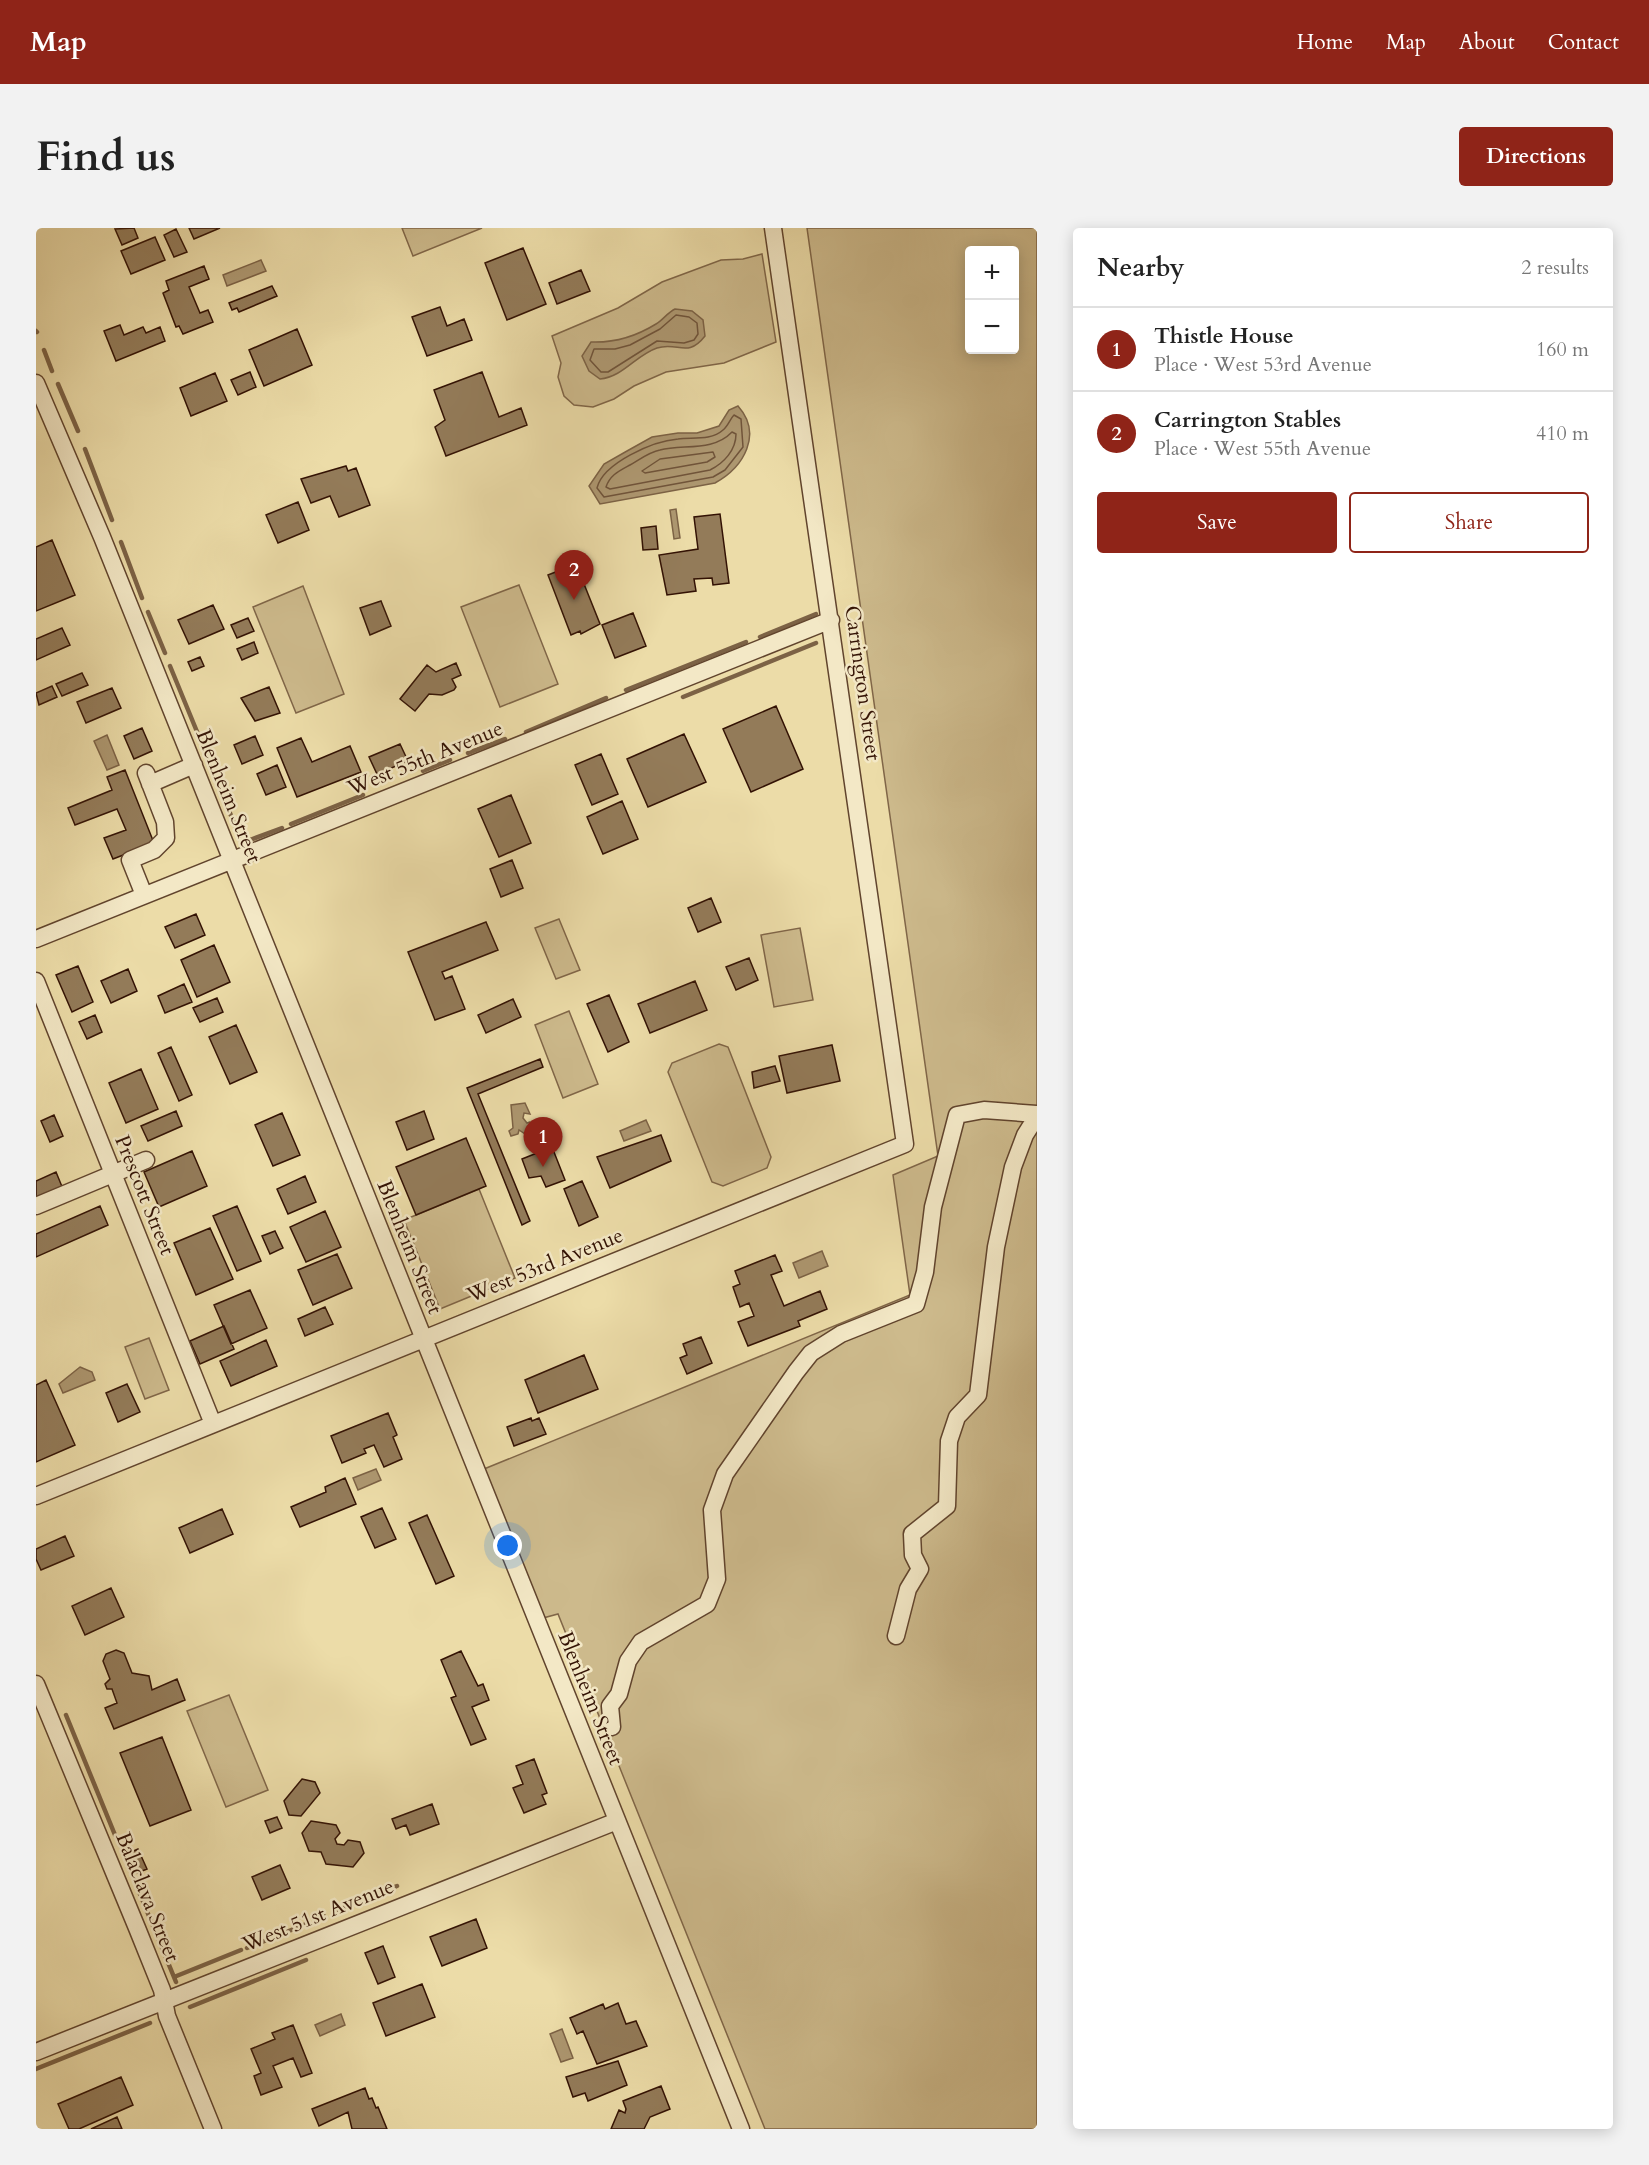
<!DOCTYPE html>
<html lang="en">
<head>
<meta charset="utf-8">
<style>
  :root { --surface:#fff; --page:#f2f2f2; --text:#222; --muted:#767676; --line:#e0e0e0; --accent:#8f2418 }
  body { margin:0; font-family:Cardo,serif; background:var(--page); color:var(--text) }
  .controls { position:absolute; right:18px; top:18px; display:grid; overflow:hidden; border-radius:6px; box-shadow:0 3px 15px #0003 }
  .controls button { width:54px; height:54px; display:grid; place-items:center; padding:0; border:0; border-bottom:2px solid var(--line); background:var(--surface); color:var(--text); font:30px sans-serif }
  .you { position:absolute; left:472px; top:1318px; width:21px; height:21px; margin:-15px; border:4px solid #fff; border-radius:50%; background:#1a73e8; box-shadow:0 0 0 9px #1a73e833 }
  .badge { display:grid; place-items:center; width:39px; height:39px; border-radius:50%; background:var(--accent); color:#fff; font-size:20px; font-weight:700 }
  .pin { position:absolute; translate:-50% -50px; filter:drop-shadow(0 2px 3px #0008) }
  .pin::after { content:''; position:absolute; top:32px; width:21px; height:18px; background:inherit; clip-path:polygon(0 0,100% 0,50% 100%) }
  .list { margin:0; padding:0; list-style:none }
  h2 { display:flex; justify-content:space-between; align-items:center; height:78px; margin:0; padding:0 24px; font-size:26px }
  h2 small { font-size:20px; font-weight:400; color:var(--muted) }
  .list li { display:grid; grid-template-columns:39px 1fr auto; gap:18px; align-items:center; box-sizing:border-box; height:84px; padding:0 24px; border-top:2px solid var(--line) }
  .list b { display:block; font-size:22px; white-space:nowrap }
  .list p { margin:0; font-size:20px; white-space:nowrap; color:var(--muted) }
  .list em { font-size:20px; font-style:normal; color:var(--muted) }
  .actions { display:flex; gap:12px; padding:18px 24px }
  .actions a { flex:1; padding:14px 0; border:2px solid var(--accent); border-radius:6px; text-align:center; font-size:21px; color:var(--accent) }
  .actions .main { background:var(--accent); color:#fff }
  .map { position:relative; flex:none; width:1001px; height:1901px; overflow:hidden; border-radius:6px }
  header { display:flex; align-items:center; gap:36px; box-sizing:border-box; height:84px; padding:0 30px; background:var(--accent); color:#fff }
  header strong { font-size:28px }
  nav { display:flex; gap:33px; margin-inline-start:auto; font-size:21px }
  .intro { display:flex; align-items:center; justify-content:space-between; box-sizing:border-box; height:144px; padding:0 36px }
  h1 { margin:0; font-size:42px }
  .button { padding:15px 27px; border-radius:6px; background:var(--accent); color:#fff; font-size:21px; font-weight:700 }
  main { display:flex; gap:36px; padding:0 36px }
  aside { flex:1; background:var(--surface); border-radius:6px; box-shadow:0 3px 15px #0003 }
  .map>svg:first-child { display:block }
</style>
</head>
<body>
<header>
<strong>Map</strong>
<nav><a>Home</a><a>Map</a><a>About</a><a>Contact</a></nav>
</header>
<div class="intro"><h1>Find us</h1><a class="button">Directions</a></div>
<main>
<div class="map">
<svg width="1001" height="1901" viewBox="0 0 1001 1901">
  <rect width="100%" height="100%" fill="#ecdca8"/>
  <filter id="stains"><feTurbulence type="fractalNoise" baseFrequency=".00333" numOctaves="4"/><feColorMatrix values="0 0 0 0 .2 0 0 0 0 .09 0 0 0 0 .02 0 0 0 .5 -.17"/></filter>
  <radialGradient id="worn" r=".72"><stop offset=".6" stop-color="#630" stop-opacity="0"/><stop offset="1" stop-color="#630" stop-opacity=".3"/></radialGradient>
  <!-- green -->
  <path fill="#cdba8c" stroke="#806648" stroke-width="1.5" fill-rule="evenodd" d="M366 0H446L377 28Z
    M771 0H1001V1901H729L522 1386 507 1390 448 1241 874 1067 857 947 902 928ZM933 22H978V122H933Z
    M726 26 740 114 688 135 630 144 598 158 578 171 557 179 538 177 528 168 522 149 525 135 516 108 582 80 626 54 685 32 707 31Z
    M483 357 522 456 464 479 425 379Z
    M267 358 308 466 260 485 217 379Z
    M523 691 544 742 520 751 499 700Z
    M764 700 777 772 738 779 725 707Z
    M533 783 562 856 527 870 499 797Z
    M683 816 692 819 735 929 731 940 687 958 676 954 632 844 636 835Z
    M443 961 479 1050 404 1081 368 992Z
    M113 1110 133 1162 109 1171 89 1119Z
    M193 1467 232 1562 190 1579 151 1483Z"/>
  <!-- water -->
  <path fill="#ad9770" stroke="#7c6245" stroke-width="1.5" d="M225 32 230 43 191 58 187 47Z
    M639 81 656 83 667 92 669 108C651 131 642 113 621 120 600 127 587 149 564 151L553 143 546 128 555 114C579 115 599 109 620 96 627 92 631 85 639 81Z
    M702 178C727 206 708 239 679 255L564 276 553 258 568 236 591 223 616 209 642 205H661L683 198 693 182Z
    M640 281 644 310 638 311 634 282Z
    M71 507 83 537 71 542 58 513Z
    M489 875 494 886 488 885 487 890 491 895 494 894 499 901 489 906 483 902 482 906 475 908 473 903 477 900 475 877Z
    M610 892 615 903 588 913 584 903Z
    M786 1023 792 1038 763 1050 757 1035Z
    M44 1139 56 1144 59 1152 27 1165 23 1156Z
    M340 1241 345 1252 322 1262 317 1250Z
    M305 1786 309 1797 284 1808 279 1797Z
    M526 1801 537 1830 525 1834 514 1806Z"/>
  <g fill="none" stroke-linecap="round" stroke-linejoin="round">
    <!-- shore -->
    <path stroke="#70543a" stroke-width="1.5" d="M640 87 653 89 661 95 662 106 658 112 648 115 621 113 572 144H565L554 132 558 121H579L594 117 624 101Z
      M698 187 705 191 707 219 689 242 677 249 568 269 561 260C567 235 617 213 642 211 656 209 675 213 687 202 692 198 694 191 698 187Z
      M696 204 700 206C700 222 688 235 674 242L574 261 570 259C574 247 583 243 594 237 603 232 613 224 624 222 647 216 677 224 696 204Z
      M677 224 679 229 671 234 609 245 606 243 624 231Z"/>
    <!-- stream -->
    <path stroke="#7c6245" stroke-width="4.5" d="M0 103 1 104
      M8 122 16 143
      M22 156 42 203
      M49 221 76 292
      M85 314 106 370
      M112 384 129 425
      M724 409 780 386
      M134 438 164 511
      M590 462 710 414
      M647 469 780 415
      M490 504 570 470
      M432 525 469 511
      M172 529 205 613 214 612 246 600
      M387 543 414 532
      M255 596 327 567
      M30 1487 79 1607
      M97 1649 140 1754
      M302 1682 361 1658
      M280 1691 288 1688
      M248 1705 270 1696
      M211 1720 236 1710
      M138 1749 205 1722
      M154 1779 270 1732
      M0 1841 114 1795"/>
  </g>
  <!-- building -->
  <path fill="#937b59" stroke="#331204" stroke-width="1.5" d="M98 0 102 10 86 17 79 1Z
    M153 0H184L158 11Z
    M140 1 151 24 138 29 128 7Z
    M119 9 129 32 95 46 85 23Z
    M487 20 510 76 471 92 449 35Z
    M168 38 173 51 153 59 164 85 172 82 177 94 147 106 143 98 140 99 127 65 133 62 130 53Z
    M545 42 554 63 521 76 513 55Z
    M236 58 241 68 203 84 201 80 196 82 193 75Z
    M404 79 411 98 428 91 436 112 391 128 376 89Z
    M84 97 88 107 107 99 110 105 124 99 129 113 80 133 68 103Z
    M261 101 276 137 228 158 213 122Z
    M214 144 220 159 202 167 195 152Z
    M446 144 463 189 485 180 491 197 410 228 399 199 409 192 398 162Z
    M179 145 191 173 155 188 144 160Z
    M310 238 312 243 320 240 334 277 303 289 294 268 275 275 265 251Z
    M262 274 273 302 242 315 230 287Z
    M684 286 693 355 677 357 676 350 658 351 660 363 631 367 623 327 662 321 658 289Z
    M620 298 622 321 607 322 605 300Z
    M16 312 39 367 0 383V319Z
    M540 336 564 396 545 406 544 403 535 407 512 347Z
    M345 373 355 398 334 407 324 380Z
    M177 377 188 401 153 416 142 392Z
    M597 385 610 418 579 430 566 397Z
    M212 390 218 403 201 410 195 397Z
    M26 400 34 417 0 432V411Z
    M218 414 222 425 206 432 201 421Z
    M164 429 168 438 156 443 152 434Z
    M420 435 425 447 416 451 420 459 418 462 406 467 393 466 379 483 364 471 391 437 400 444Z
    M46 445 52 457 26 468 20 456Z
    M16 458 21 469 3 477 0 465Z
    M233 459 244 485 219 493 205 470Z
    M76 460 85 480 50 495 41 474Z
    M740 478 767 541 715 564 687 501Z
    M106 500 116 523 98 531 88 508Z
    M648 506 670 554 612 579 591 531Z
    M219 508 227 527 206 536 198 517Z
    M265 510 276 534 314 518 325 544 261 569 241 520Z
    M364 516 372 533 341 546 333 529Z
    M565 526 582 566 556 577 539 537Z
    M241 537 250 559 230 567 221 546Z
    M89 542 118 615 77 631 68 610 90 602 81 581 39 597 32 580 76 562 71 549Z
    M475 567 495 615 463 629 442 581Z
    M586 573 602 611 567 626 551 589Z
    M476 632 487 660 465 669 454 641Z
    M675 670 685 694 662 704 652 680Z
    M160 686 169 707 139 720 129 699Z
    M450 694 462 722 406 744 409 751 416 748 429 781 399 792 372 724Z
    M178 717 194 754 161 769 145 732Z
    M713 730 722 752 700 762 690 739Z
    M42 738 57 774 36 784 20 747Z
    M92 741 101 763 75 775 65 753Z
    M659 753 671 782 614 805 602 776Z
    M148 756 156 774 129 785 122 768Z
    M573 767 593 814 572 824 551 776Z
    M181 770 187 784 164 794 157 780Z
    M477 771 485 789 450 805 442 787Z
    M59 787 66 804 51 811 43 794Z
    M200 797 221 844 194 856 173 809Z
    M796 817 804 853 751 865 743 828Z
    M135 819 156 867 143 873 122 825Z
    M504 831 507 839 442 866 494 993 486 997 431 860Z
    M739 838 744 853 718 860 716 844Z
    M105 841 122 881 90 895 73 855Z
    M140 883 146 898 112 913 105 898Z
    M388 883 398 911 371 922 360 894Z
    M246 885 264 927 237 938 219 897Z
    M18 887 27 908 14 914 5 893Z
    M625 907 635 933 574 960 561 929Z
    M430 910 450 958 380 987 360 939Z
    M516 919 529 952 510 959 505 948 493 950 486 931Z
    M156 923 171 958 123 979 108 944Z
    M20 944 27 961 0 973V953Z
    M269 948 280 974 252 986 241 961Z
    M546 953 562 989 543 998 528 961Z
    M64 978 72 997 0 1029V1006Z
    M201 978 225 1033 201 1043 177 988Z
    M289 983 305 1019 270 1034 254 999Z
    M174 1000 197 1051 160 1067 138 1015Z
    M239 1003 247 1020 234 1026 226 1008Z
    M301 1026 316 1060 277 1077 262 1042Z
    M739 1027 746 1043 735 1047 748 1078 784 1063 791 1081 762 1093 764 1098 712 1118 702 1094 718 1088 713 1075 704 1079 697 1059 704 1056 699 1043Z
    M214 1062 231 1100 195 1116 178 1077Z
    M289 1079 297 1096 269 1108 262 1091Z
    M188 1098 198 1121 164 1136 154 1113Z
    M665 1109 676 1135 651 1146 644 1130 651 1127 647 1116Z
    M230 1112 241 1138 195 1158 184 1133Z
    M548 1127 562 1161 502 1185 489 1152Z
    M10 1152 39 1217 0 1234V1157Z
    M91 1156 104 1184 82 1194 70 1165Z
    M352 1185 361 1207 357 1209 366 1231 348 1239 338 1217 328 1221 330 1225 306 1235 295 1208Z
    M495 1190 496 1193 503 1190 510 1206 478 1218 471 1199Z
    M309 1250 320 1276 264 1299 255 1279 290 1264 289 1259Z
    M346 1280 360 1311 339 1320 325 1289Z
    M186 1281 197 1306 154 1325 143 1300Z
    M391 1287 418 1348 400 1356 373 1295Z
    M29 1308 38 1328 5 1342 0 1331V1321Z
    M75 1360 88 1389 49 1407 36 1378Z
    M80 1422 88 1425 96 1445 113 1448 116 1462 141 1451 149 1472 78 1501 69 1480 81 1475 76 1461H71L69 1456 74 1451 67 1433 70 1426Z
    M425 1423 442 1458 447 1456 453 1472 436 1479 450 1511 435 1517 415 1470 420 1468 405 1432Z
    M126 1509 155 1582 114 1598 84 1525Z
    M498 1531 511 1565 506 1567 510 1576 488 1585 477 1560 487 1556 480 1538Z
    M266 1551 279 1554 284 1565 265 1588 253 1587 248 1573Z
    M396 1576 403 1596 374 1607 370 1597 360 1601 356 1591Z
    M241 1589 246 1600 234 1605 229 1593Z
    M275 1593 300 1597 304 1605 299 1611 301 1616 308 1617 312 1612 324 1614 328 1625 317 1639 290 1636 285 1624 273 1623 266 1605Z
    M102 1621 111 1641 101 1645 93 1625Z
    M244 1637 254 1660 226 1672 216 1649Z
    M440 1691 451 1720 406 1738 394 1709Z
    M347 1718 359 1749 342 1756 329 1725Z
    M386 1756 399 1789 350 1808 337 1775Z
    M582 1775 590 1796 600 1793 611 1818 561 1836 547 1803 541 1806 534 1790 567 1776 569 1781Z
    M257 1797 276 1845 265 1849 257 1830 237 1838 246 1859 225 1867 218 1848 225 1845 215 1821 239 1811 236 1805Z
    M582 1833 591 1857 552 1873 549 1865 537 1869 530 1849Z
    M85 1849 97 1877 43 1901H33L22 1876Z
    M625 1858 634 1881 614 1889 608 1901H575L583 1882 589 1885 590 1881 587 1873Z
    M329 1860 333 1871 336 1870 340 1880 342 1879 351 1901H316L312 1884 283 1898 276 1881Z
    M81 1889 86 1901H55Z"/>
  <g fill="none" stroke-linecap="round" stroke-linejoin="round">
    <!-- minor casing -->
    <g stroke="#61442d" stroke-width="19">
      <path id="minor" d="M0 155 66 309 705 1901
        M114 556 158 537
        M108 667 94 632 118 622 130 610 129 594 110 545
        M0 711 795 392
        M0 753 177 1196
        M0 978 110 932
        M0 1268 869 916 737 0
        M860 1408 872 1361 884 1341 877 1327 876 1306 911 1278 913 1213 921 1189 942 1167 960 1019 977 939 989 907 1001 888
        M0 1456 101 1700 126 1762 131 1788 177 1901
        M576 1499 574 1478 583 1466 592 1433 605 1414 671 1376 681 1351 676 1282 689 1246 760 1144 775 1125 805 1106 880 1076 889 1044 897 979 921 887 948 882 1001 886
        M0 1824 581 1593"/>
    </g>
    <!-- minor -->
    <use href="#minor" stroke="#f3e8c6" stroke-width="16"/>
  </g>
  <g text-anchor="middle" stroke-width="5" stroke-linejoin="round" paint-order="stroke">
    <!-- street labels -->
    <g font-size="21" fill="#331204" stroke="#f3e8c6">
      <text transform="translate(827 455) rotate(82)" y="7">Carrington Street</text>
      <text transform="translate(389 530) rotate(-22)" y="7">West 55th Avenue</text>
      <text transform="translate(193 568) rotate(68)" y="7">Blenheim Street</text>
      <text transform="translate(109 967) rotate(68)" y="7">Prescott Street</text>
      <text transform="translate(374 1019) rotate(68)" y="7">Blenheim Street</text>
      <text transform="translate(509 1037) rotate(-22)" y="7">West 53rd Avenue</text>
      <text transform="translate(555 1470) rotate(68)" y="7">Blenheim Street</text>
      <text transform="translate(112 1669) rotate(68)" y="7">Balaclava Street</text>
      <text transform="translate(282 1687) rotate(-22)" y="7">West 51st Avenue</text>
    </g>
  </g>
  <rect width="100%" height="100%" filter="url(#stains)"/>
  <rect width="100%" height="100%" fill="url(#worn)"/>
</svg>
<div class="controls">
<button>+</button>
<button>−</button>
</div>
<div class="you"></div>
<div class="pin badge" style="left:507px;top:939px">1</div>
<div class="pin badge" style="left:538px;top:372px">2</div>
</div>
<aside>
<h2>Nearby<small>2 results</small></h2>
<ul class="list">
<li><span class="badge">1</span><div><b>Thistle House</b><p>Place · West 53rd Avenue</p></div><em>160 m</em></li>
<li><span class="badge">2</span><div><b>Carrington Stables</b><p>Place · West 55th Avenue</p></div><em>410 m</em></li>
</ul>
<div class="actions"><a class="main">Save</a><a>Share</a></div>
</aside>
</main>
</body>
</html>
